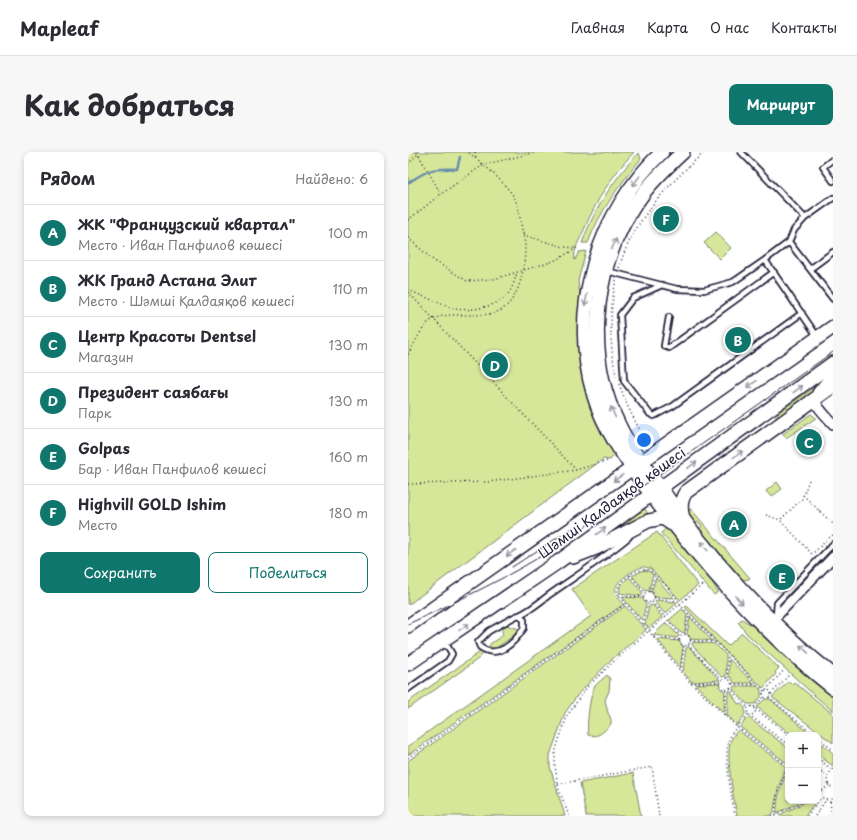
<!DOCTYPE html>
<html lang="ru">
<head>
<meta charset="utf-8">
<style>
  :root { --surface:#fff; --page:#f7f7f7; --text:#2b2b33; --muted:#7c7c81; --line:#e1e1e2; --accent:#0f766e }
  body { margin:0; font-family:"Playpen Sans",sans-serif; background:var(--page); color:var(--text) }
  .controls { position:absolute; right:12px; bottom:12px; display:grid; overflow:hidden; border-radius:8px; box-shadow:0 2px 6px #0003 }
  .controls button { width:36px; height:36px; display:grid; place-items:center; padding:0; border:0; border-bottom:1px solid var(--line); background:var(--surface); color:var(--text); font:20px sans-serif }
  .you { position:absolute; left:236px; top:288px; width:14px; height:14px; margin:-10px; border:3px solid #fff; border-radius:50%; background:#1a73e8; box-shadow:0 0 0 6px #1a73e833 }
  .badge { display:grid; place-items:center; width:26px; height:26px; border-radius:50%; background:var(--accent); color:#fff; font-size:13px; font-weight:700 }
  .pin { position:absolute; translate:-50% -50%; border:2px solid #fff; box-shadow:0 1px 4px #0006 }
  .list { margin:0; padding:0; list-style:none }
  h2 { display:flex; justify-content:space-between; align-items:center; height:52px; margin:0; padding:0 16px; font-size:17px }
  h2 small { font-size:13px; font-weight:400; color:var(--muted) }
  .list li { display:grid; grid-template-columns:26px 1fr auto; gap:12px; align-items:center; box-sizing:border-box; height:56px; padding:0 16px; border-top:1px solid var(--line) }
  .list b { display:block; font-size:15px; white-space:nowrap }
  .list p { margin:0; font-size:13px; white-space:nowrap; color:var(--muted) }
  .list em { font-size:13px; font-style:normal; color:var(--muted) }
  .actions { display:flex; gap:8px; padding:12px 16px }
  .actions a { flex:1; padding:9px 0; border:1px solid var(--accent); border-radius:8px; text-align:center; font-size:14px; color:var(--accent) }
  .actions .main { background:var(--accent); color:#fff }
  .map { position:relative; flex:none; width:425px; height:664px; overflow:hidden; border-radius:8px }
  header { display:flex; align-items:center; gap:24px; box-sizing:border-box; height:56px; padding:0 20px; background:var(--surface); border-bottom:1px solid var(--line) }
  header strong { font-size:19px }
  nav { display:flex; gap:22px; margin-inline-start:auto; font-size:14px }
  .intro { display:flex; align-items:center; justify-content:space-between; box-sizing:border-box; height:96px; padding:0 24px }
  h1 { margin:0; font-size:28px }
  .button { padding:10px 18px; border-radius:8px; background:var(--accent); color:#fff; font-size:14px; font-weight:700 }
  main { display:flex; gap:24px; padding:0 24px }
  aside { flex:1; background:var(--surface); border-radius:8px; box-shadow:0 2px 6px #0003 }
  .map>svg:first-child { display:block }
</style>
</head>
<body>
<header>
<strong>Mapleaf</strong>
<nav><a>Главная</a><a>Карта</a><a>О нас</a><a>Контакты</a></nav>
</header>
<div class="intro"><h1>Как добраться</h1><a class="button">Маршрут</a></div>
<main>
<aside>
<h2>Рядом<small>Найдено: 6</small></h2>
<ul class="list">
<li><span class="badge">A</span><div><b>ЖК &quot;Французский квартал&quot;</b><p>Место · Иван Панфилов көшесі</p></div><em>100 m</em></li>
<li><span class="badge">B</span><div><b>ЖК Гранд Астана Элит</b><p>Место · Шәмші Қалдаяқов көшесі</p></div><em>110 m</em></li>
<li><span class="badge">C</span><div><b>Центр Красоты Dentsel</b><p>Магазин</p></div><em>130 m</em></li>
<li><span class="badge">D</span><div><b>Президент саябағы</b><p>Парк</p></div><em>130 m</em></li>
<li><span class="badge">E</span><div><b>Golpas</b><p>Бар · Иван Панфилов көшесі</p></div><em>160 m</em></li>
<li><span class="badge">F</span><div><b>Highvill GOLD Ishim</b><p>Место</p></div><em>180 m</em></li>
</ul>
<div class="actions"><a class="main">Сохранить</a><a>Поделиться</a></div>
</aside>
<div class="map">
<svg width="425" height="664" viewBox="0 0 425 664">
  <rect width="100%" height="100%" fill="#fff"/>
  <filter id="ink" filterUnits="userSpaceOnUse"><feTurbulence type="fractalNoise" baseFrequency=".025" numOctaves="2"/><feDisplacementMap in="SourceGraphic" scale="8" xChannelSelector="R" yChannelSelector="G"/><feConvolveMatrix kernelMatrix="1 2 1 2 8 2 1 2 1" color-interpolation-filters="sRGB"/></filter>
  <g filter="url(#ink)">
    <!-- green -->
    <path fill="#d7e79a" stroke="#7c846a" d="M0 0H226C202 26 189 47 175 80 171 89 165 98 167 108L171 100 178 99 170 129 172 144V196L208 301 202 308 195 307 0 453Z
      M231 1 233 7C211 33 192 59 180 91H174C184 63 199 38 218 15 222 10 226 5 231 1Z
      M308 80 323 96 312 107 296 91Z
      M417 228 395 251 370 270 367 265 372 259Z
      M403 262 408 266 378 286 375 282Z
      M369 330 374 337 363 345 358 339Z
      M237 357 241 363 176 395Z
      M283 357 342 426 341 427 335 428 291 377 294 374 290 370 287 372 278 361Z
      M261 374 298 419 310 440 306 443 253 381Z
      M249 380 290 433 272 448 243 417C242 416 237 415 236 415 228 415 206 430 207 439 207 444 212 448 216 452L0 603V594L183 464 164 437Z
      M236 418 240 419 245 422 241 438 238 439 224 424Z
      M221 425 235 441 233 444 211 441 212 434Z
      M248 426 266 446 247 445 243 440Z
      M214 445 234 446 238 452 234 468Z
      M248 448 268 450 269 451 257 462 247 450Z
      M245 453 254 465 241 476 237 472 241 454Z
      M217 454 238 478 204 507 171 541 157 561 142 603V615L157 664H0V609Z
      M279 454 320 494 334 481 371 516 367 520 368 522 355 536 316 498 277 455Z
      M274 457 279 462 277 480 273 481 261 468Z
      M282 465 304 489H305L283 487 279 482Z
      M334 467 355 480 425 544V559L406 543 339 482 330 470Z
      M258 471 271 484 269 486 245 483Z
      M98 473 111 477 108 482 87 497H82L81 496 82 492 95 483C93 478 94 476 98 473Z
      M249 487 271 489 275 495 272 516Z
      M285 490 307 492 318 503V524L314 525 284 493Z
      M281 495 312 528 284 530 275 520 278 496Z
      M72 500H74V503L70 507 0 557V550Z
      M321 507 346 531H326L323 525H321Z
      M199 523 202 527 201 539 197 548 200 561 203 567V572C195 580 191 586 180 583 178 574 182 541 187 534 190 530 195 527 199 523Z
      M381 529 384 532 386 530 425 562V591L364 545Z
      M311 531 312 536 317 540 316 561 288 533V532Z
      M326 534H349L353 538V545L347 552H339L325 537Z
      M322 538 330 552 332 551 337 556V562L329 573 319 563 320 540Z
      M357 547H362L403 583H384L349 555Z
      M340 565 380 596V612L332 575Z
      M330 578 378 615 370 637 365 662 361 664H329C326 647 318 606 322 591 323 586 327 582 330 578Z
      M410 589 425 601V614L410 603Z
      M380 618V649H395L369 661C368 647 374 630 380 618Z
      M225 621 233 664H178L172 631Z
      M400 649H408L397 664H372L371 663Z"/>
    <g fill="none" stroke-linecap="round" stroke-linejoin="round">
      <!-- stream -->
      <path stroke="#698dad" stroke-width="2.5" d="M0 31C21 17 24 16 49 17L52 5"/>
      <!-- lane casing -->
      <g stroke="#22223b" stroke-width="8">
        <path id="lane" d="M333 0 397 66
          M425 7 415 15 425 29
          M381 90 386 78 397 66 425 46
          M402 117 425 100
          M199 119 269 137 296 138 325 130 357 108
          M254 133 225 146 212 163 216 229 242 262 246 264 265 254 394 161
          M261 165 256 194 261 196 366 120
          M409 184 357 108 381 90 425 147
          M112 463 116 468V476C106 491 90 508 72 495L70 490 81 479 108 464C118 462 133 449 141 443 168 424 196 406 221 385
          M368 463 369 451 425 392
          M0 537 40 509 44 502 40 495 35 493V491"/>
      </g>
      <!-- street casing -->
      <g stroke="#22223b" stroke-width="12">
        <path id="street" d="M425 221C402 249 400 244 425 272
          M361 472 425 405"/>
      </g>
      <!-- secondary casing -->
      <g stroke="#22223b" stroke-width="16">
        <path id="secondary" d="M254 0C189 62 160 157 186 244 196 278 217 306 237 334 291 408 353 479 425 536
          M275 0C262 12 248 25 237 39 186 104 174 199 211 273 224 301 246 326 264 352 310 416 364 474 425 523
          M275 366C272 356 272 348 278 340L425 234
          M165 405 188 396 240 369 255 366 264 372
          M0 474 425 175
          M0 512 150 410 425 211"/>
      </g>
      <!-- path -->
      <path stroke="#22223b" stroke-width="1.5" stroke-dasharray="1 3" stroke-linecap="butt" d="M9 0 33 42
        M67 0 68 7
        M0 12 10 2
        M0 68 33 42 75 13 129 0
        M115 83 156 95 169 96
        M0 86 25 108 59 129 86 127 146 109 169 96
        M211 116C225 67 260 34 296 0
        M208 128C201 160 201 195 209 227
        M0 138 46 157C61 159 82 156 95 147 103 141 107 129 109 120
        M0 140 168 318
        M0 202C6 193 15 172 24 168 44 157 73 169 93 158 112 147 117 115 117 95 117 87 114 79 113 71 111 61 110 50 104 42 92 26 75 12 60 0
        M211 232 220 255 239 292
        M401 328 394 347 372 368 404 402 418 389
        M0 332 80 330 168 318 202 308
        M395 343 425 372
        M358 363 372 368
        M421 386 425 383
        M222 423 237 441
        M235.5 445a5.5 5.5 0 1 1 11 0a5.5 5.5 0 1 1-11 0Z
        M242 440 247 423
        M211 444 235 445
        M246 446 270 449
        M244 450 273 484
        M235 472 240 451
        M277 482 281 462
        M271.5 488a5.5 5.5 0 1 1 11 0a5.5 5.5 0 1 1-11 0Z
        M246 486 271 488
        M282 489 308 490
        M280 493 314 528
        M273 519 276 494
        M319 526 320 502
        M312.5 532a5.5 5.5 0 1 1 11 0a5.5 5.5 0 1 1-11 0Z
        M283 531 313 530
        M324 532 349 533
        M322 536 340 556
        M358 538 376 518
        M355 542a4 4 0 1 1 8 0a4 4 0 1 1-8 0Z
        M356 539 272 453C268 442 250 425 241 418 230 415 208 429 209 441L241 479 273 520 282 530 329 575 380 614
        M363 542 381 523
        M361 545 406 583
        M346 555 356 545
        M348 557 381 583
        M317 563 318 537
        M344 563 347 561C349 555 343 552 339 557L340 562 380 593
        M410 586 425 598
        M0 606 217 452
        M410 606 424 618
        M410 617 419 624
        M425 617C418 623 417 631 425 637
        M150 632 244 615 251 664
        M421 633 410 643 422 650 425 646
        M410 636 414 639
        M422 650 424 664
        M161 664 150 635 147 614V600L159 564 179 535 207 508 294 433
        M327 664C324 645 315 603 321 587 325 577 334 570 340 562
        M364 664 397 649
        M368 664C366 648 373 629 380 614
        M399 664 413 645
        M407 664 418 648"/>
      <!-- lane -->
      <use href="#lane" stroke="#fff" stroke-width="4.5"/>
      <!-- street -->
      <use href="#street" stroke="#fff" stroke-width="9"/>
      <!-- secondary -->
      <use href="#secondary" stroke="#fff" stroke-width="13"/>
      <!-- tram -->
      <path stroke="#22223b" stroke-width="1" d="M104 415 166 375
        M0 472C52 448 103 424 151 393L425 200"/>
    </g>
    <!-- one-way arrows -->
    <defs><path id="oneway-shaft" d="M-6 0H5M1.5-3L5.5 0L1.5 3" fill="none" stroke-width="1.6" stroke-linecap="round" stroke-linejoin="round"/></defs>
    <g stroke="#9c9ca7">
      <use href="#oneway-shaft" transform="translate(228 29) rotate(127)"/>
      <use href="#oneway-shaft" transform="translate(206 92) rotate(-66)"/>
      <use href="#oneway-shaft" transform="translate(178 148) rotate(100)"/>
      <use href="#oneway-shaft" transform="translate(344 232) rotate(145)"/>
      <use href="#oneway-shaft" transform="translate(390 237) rotate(-36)"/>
      <use href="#oneway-shaft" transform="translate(205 260) rotate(-113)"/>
      <use href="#oneway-shaft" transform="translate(330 302) rotate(-36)"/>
      <use href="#oneway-shaft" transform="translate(284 313) rotate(-36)"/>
      <use href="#oneway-shaft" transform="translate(210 326) rotate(145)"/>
      <use href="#oneway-shaft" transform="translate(193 379) rotate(-36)"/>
      <use href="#oneway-shaft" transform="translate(296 394) rotate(-129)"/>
      <use href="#oneway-shaft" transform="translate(103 401) rotate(145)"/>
      <use href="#oneway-shaft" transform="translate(331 448) rotate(47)"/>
      <use href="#oneway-shaft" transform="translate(56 475) rotate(-34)"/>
      <use href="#oneway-shaft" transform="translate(396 497) rotate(-137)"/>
    </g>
  </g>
  <g text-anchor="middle" stroke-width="3" stroke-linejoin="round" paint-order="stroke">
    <!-- street labels -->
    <g font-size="14" fill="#22223b" stroke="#fff">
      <text transform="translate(204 351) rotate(-36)" y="5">Шәмші Қалдаяқов көшесі</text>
    </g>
  </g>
</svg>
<div class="controls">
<button>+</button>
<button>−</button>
</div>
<div class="you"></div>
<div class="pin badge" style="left:326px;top:372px">A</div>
<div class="pin badge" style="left:330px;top:188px">B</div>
<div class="pin badge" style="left:401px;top:290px">C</div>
<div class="pin badge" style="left:87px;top:213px">D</div>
<div class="pin badge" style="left:374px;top:425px">E</div>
<div class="pin badge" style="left:258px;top:67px">F</div>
</div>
</main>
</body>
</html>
